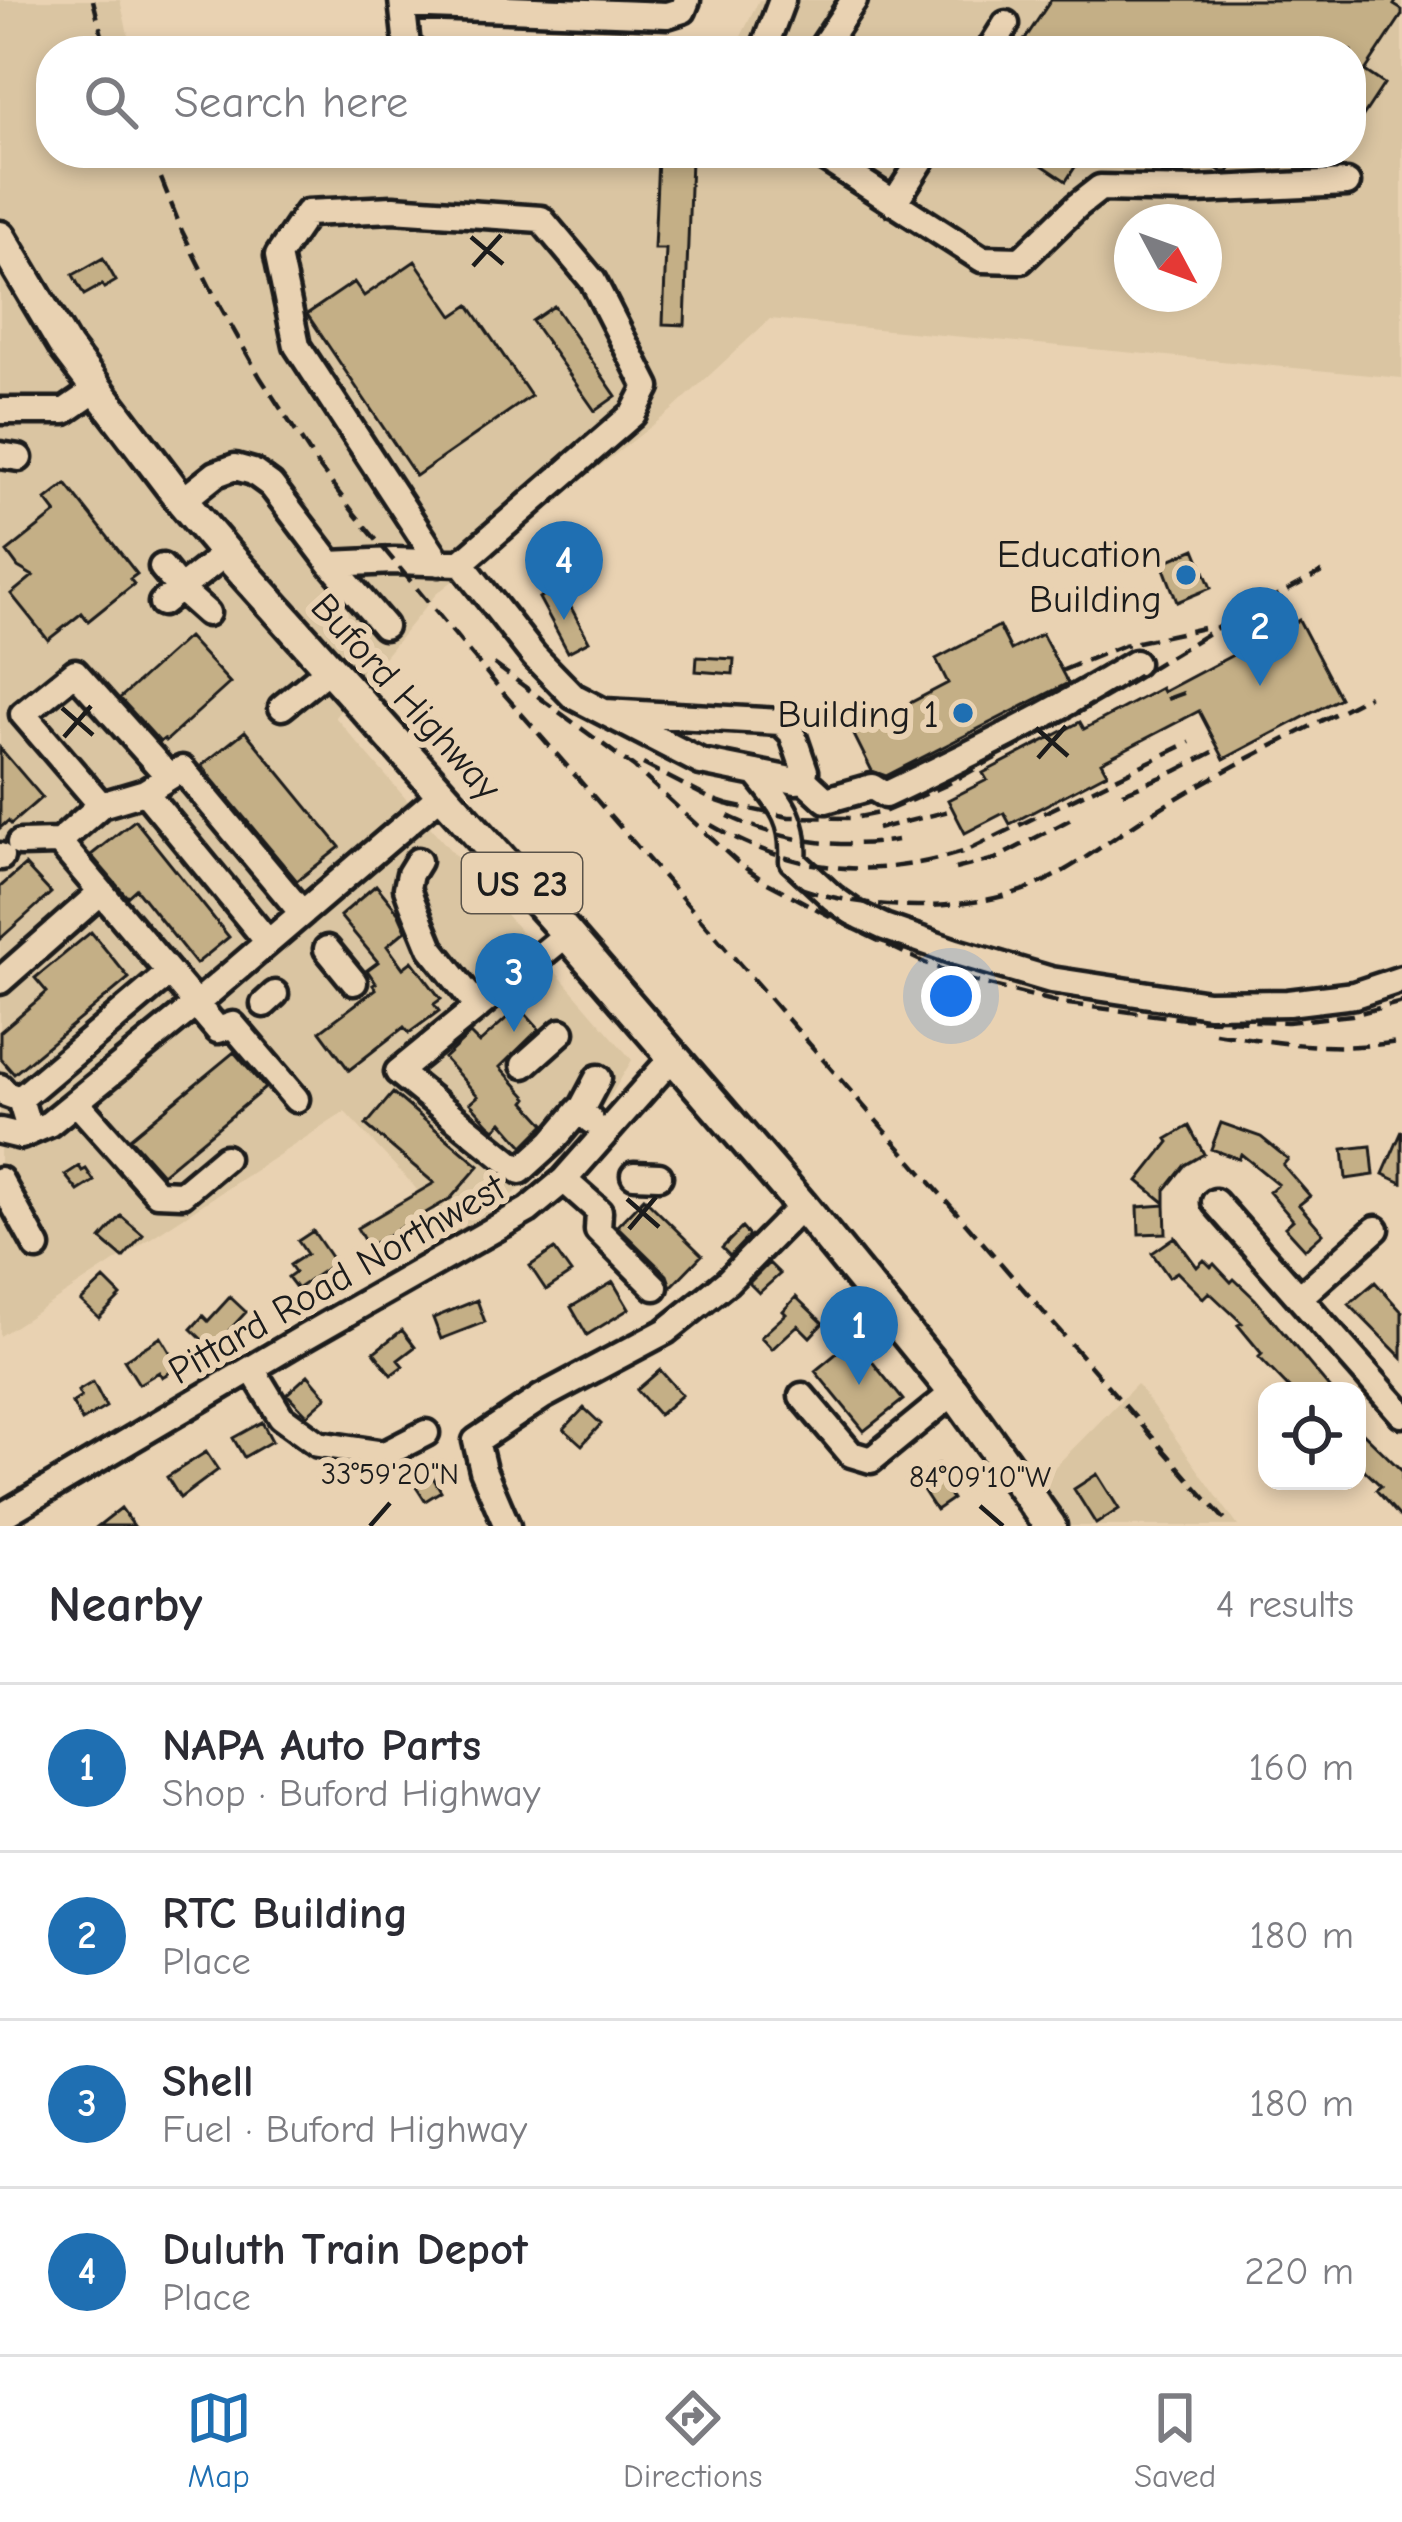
<!DOCTYPE html>
<html lang="en">
<head>
<meta charset="utf-8">
<style>
  :root { --surface:#fff; --page:#f2f2f3; --text:#2b2b33; --muted:#7c7c81; --line:#e1e1e2; --accent:#1f6fb2 }
  body { margin:0; font-family:"Comic Neue",sans-serif; background:var(--page); color:var(--text) }
  .controls { position:absolute; right:36px; bottom:36px; display:grid; overflow:hidden; border-radius:24px; box-shadow:0 6px 18px #0003 }
  .controls button { width:108px; height:108px; display:grid; place-items:center; padding:0; border:0; border-bottom:3px solid var(--line); background:var(--surface); color:var(--text); font:60px sans-serif }
  .compass { position:absolute; left:1114px; top:204px; width:108px; height:108px; border-radius:50%; background:var(--surface); box-shadow:0 6px 18px #0003; rotate:131deg }
  .you { position:absolute; left:951px; top:996px; width:42px; height:42px; margin:-30px; border:9px solid #fff; border-radius:50%; background:#1a73e8; box-shadow:0 0 0 18px #1a73e833 }
  .badge { display:grid; place-items:center; width:78px; height:78px; border-radius:50%; background:var(--accent); color:#fff; font-size:39px; font-weight:700 }
  .pin { position:absolute; translate:-50% -99px; filter:drop-shadow(0 3px 6px #0008) }
  .pin::after { content:''; position:absolute; top:63px; width:42px; height:36px; background:inherit; clip-path:polygon(0 0,100% 0,50% 100%) }
  .list { margin:0; padding:0; list-style:none }
  h2 { display:flex; justify-content:space-between; align-items:center; height:156px; margin:0; padding:0 48px; font-size:51px }
  h2 small { font-size:39px; font-weight:400; color:var(--muted) }
  .list li { display:grid; grid-template-columns:78px 1fr auto; gap:36px; align-items:center; box-sizing:border-box; height:168px; padding:0 48px; border-top:3px solid var(--line) }
  .list b { display:block; font-size:45px; white-space:nowrap }
  .list p { margin:0; font-size:39px; white-space:nowrap; color:var(--muted) }
  .list em { font-size:39px; font-style:normal; color:var(--muted) }
  .icon { flex:none; width:66px; height:66px; fill:none; stroke:currentColor; stroke-width:2; stroke-linecap:round; stroke-linejoin:round }
  .map { position:relative; flex:none; width:1402px; height:1526px; overflow:hidden }
  .search { position:absolute; background:var(--surface); box-shadow:0 6px 18px #0003; left:36px; right:36px; top:36px; height:132px; display:flex; align-items:center; gap:30px; box-sizing:border-box; padding:0 42px; border-radius:48px; color:var(--muted); font-size:45px }
  .sheet { height:828px; background:var(--surface) }
  nav { display:flex; justify-content:space-around; align-items:center; box-sizing:border-box; height:168px; border-top:3px solid var(--line); background:var(--surface); font-size:33px; color:var(--muted) }
  nav a { display:grid; justify-items:center; gap:6px }
  nav .on { color:var(--accent) }
  .map>svg:first-child { display:block }
</style>
</head>
<body>
<div class="map">
<svg width="1402" height="1526" viewBox="0 0 1402 1526">
  <rect width="100%" height="100%" fill="#e9d2b2"/>
  <filter id="ink" filterUnits="userSpaceOnUse"><feTurbulence type="fractalNoise" baseFrequency=".00833" numOctaves="2"/><feDisplacementMap in="SourceGraphic" scale="24" xChannelSelector="R" yChannelSelector="G"/><feConvolveMatrix kernelMatrix="1 2 1 2 8 2 1 2 1" color-interpolation-filters="sRGB"/></filter>
  <g filter="url(#ink)">
    <!-- built -->
    <path fill="#dac5a2" fill-rule="evenodd" d="M0 0H120L132 51H51V153H1351V51H734L759 0H1402V378L770 319 671 411 436 594 335 717 632 1060 610 1097 558 1158 497 1207 452 1235 413 1185 345 1112 0 1336ZM1132 222H1204V294H1132Z
      M1137 1384 1238 1526H1041L1025 1497Z"/>
    <!-- building -->
    <path fill="#c4af86" stroke="#1c1c1c" stroke-width="3" d="M1051 0H1397L1394 5 1402 10V15L1365 71 1384 84 1351 134V51H1017Z
      M1024 153H1084L1066 181Z
      M1193 153H1241L1228 172H1222Z
      M658 158 691 159 685 325 663 324 666 249H654Z
      M103 258 116 281 104 288 102 285 84 295 73 275Z
      M415 261 453 316 469 305 531 396 416 476 307 314 354 282 364 296Z
      M554 306 616 396 595 411 532 321Z
      M66 484 137 574 130 579 134 584 88 621 82 613 48 640 11 594 33 576 18 567 7 552 56 513 46 500Z
      M1195 549 1211 588 1177 602 1162 563Z
      M560 587 589 641 568 652 539 598Z
      M1299 620 1340 698 1224 759 1199 711 1101 762 1107 773 1010 824 1004 813 965 833 948 800 987 780 983 773 1080 722 1084 729 1161 688 1163 692Z
      M999 626 1011 650 1042 634 1068 683 886 776 872 771 853 733 948 683 936 659Z
      M188 637 230 683 166 741 164 739 160 742 120 698Z
      M697 657 734 659 733 674 696 671Z
      M245 731 340 847 297 881 201 766Z
      M0 748 42 797 11 824 8 821 0 828Z
      M135 820 229 937 196 964 136 889 127 897 91 855Z
      M25 865 51 893 0 939V887Z
      M376 885 398 912 406 930 387 946 403 968 412 961 441 999 434 1004 439 1011 409 1033 404 1027 349 1070 320 1031 376 989 373 985 376 983 367 970 378 962 340 916Z
      M91 932 129 978 14 1074 0 1058V1032L47 992 35 978Z
      M519 1007 539 1029 500 1067 528 1098 525 1102 545 1124 523 1146 502 1122 495 1129 489 1124 470 1103 478 1096 444 1058 470 1034 479 1043Z
      M234 1052 265 1088 162 1174 130 1138Z
      M393 1093 479 1166 451 1198 368 1247 357 1228 434 1183 366 1125Z
      M1221 1123 1261 1137 1288 1159 1283 1165 1310 1196 1299 1205 1323 1233 1305 1249 1285 1227 1293 1220 1269 1192 1278 1184 1241 1154 1239 1159 1211 1149Z
      M1189 1126 1204 1154 1185 1165 1165 1190V1203L1138 1181 1169 1142 1167 1139Z
      M1402 1131V1183L1383 1174Z
      M1371 1146 1374 1175 1346 1179 1343 1149Z
      M79 1166 82 1171 86 1169 94 1181 78 1191 65 1175Z
      M644 1198 702 1255 671 1287 667 1275 617 1226Z
      M1165 1205 1166 1233 1139 1234 1138 1207Z
      M121 1216 143 1235 123 1258 101 1239Z
      M742 1228 749 1236 730 1256 722 1248Z
      M313 1231 335 1263 297 1289 288 1277 295 1272 290 1265 307 1254 298 1241Z
      M1175 1237 1197 1267 1204 1260 1211 1267 1214 1264 1231 1282 1234 1279 1255 1299 1332 1391H1292L1259 1357 1262 1354 1238 1325 1242 1323 1209 1292 1203 1298 1177 1272 1169 1277 1152 1253Z
      M554 1249 571 1273 546 1290 530 1266Z
      M769 1263 780 1274 759 1293 749 1283Z
      M104 1279 121 1296 99 1318 81 1301Z
      M613 1282 629 1309 587 1335 571 1307Z
      M1375 1282 1402 1312V1358L1349 1304Z
      M230 1297 246 1312 212 1349 191 1329 203 1316 208 1321Z
      M796 1297 823 1323 810 1337 798 1325 772 1349 761 1337 786 1314 783 1311Z
      M477 1300 485 1322 441 1339 433 1318Z
      M402 1330 415 1347 398 1360 403 1366 391 1375 374 1352Z
      M161 1337 179 1367 162 1377 159 1372 139 1384 124 1360Z
      M854 1339 903 1400 864 1431 815 1371Z
      M660 1370 682 1395 659 1415 637 1390Z
      M308 1375 327 1397 307 1415 287 1394Z
      M93 1382 106 1407 82 1421 72 1403 81 1397 78 1391Z
      M584 1408 601 1424 582 1445 564 1429Z
      M262 1422 272 1441 244 1457 233 1438Z
      M1357 1427 1402 1471V1519L1376 1490 1381 1486 1357 1463Z
      M206 1452 218 1470 180 1498 167 1477Z
      M424 1462 441 1491 425 1501 407 1473Z
      M938 1464 952 1483 945 1488 952 1499 936 1510 916 1479Z
      M1097 1474 1119 1509 1096 1524 1074 1489Z
      M121 1508 134 1526H98Z"/>
    <g fill="none" stroke-linecap="round" stroke-linejoin="round">
      <!-- minor casing -->
      <g stroke="#1c1c1c" stroke-width="33">
        <path id="minor" d="M402 0 407 46 414 51
          M403 5 667 15 683 10 687 0
          M763 51 782 0
          M820 51 854 0
          M989 51 1006 24
          M817 153 982 259 1021 260 1077 206 1100 188 1196 190 1347 183
          M894 203 926 153
          M0 411H65L97 389
          M0 455 19 458
          M182 501 216 474 235 467 253 472 271 485 331 564 384 626
          M461 563 534 656 573 696 701 762 796 781 805 771 792 733 781 722 605 712
          M331 564 394 561 461 563 633 414 647 387 593 281 541 219 393 209 307 213 278 256 297 346 439 563
          M162 567 180 589 226 553
          M162 603 180 589 207 613
          M282 707 329 669
          M756 773C781 804 796 819 793 861L833 898 854 913 884 927 956 952 1051 980 1208 1004 1288 1003 1354 995 1402 979
          M800 776 826 800 872 787 885 795C971 754 1054 713 1135 663
          M169 777 75 672 23 714 101 805 59 842 218 1030 233 1025 296 1099
          M145 792 268 942
          M101 805 145 792 182 769 302 913
          M20 843 59 842
          M0 856 1 857
          M418 861 410 874 407 888 412 902 431 948 478 1007
          M567 934 398 1072 520 1171 552 1142 579 1110
          M327 949 354 982
          M0 981 101 892
          M264 1004 275 994
          M524 1065 561 1032
          M0 1087 6 1094 20 1099
          M76 1102 157 1193 182 1194 225 1158
          M591 1121 581 1110 598 1078
          M0 1131 21 1136 49 1124 196 1004 443 793
          M30 1132 20 1099 169 973
          M634 1175 659 1176
          M0 1180 37 1247
          M564 1180 599 1211 598 1230 655 1287
          M1215 1202 1402 1414
          M1300 1297 1376 1229
          M252 1369 281 1417 318 1444 385 1454 426 1433
          M802 1396 851 1454 871 1460 954 1392
          M0 1517 305 1337 528 1210 564 1180 672 1058
          M507 1526 483 1470 476 1441 542 1397 666 1331 727 1282 802 1206"/>
      </g>
      <!-- major casing -->
      <g stroke="#1c1c1c" stroke-width="39">
        <path id="major" d="M0 237 66 348 182 501 226 553 555 920 802 1206 954 1392 1050 1526"/>
      </g>
      <!-- minor -->
      <use href="#minor" stroke="#e9d2b2" stroke-width="24"/>
      <!-- major -->
      <use href="#major" stroke="#e9d2b2" stroke-width="30"/>
      <!-- rail -->
      <path stroke="#1c1c1c" stroke-width="4.5" stroke-dasharray="18 9" stroke-linecap="butt" d="M93 0 106 51
        M151 153 182 231 214 295 260 377 317 464 354 513 505 695 1230 1526
        M494 664 635 768 737 862 764 881 860 932 925 963 973 981 1061 1003 1185 1019 1288 1022 1352 1015 1402 1002
        M1061 671 1124 645 1203 628
        M1167 699 1189 691
        M643 764 711 799 741 809
        M1123 793 1176 771 1219 749
        M725 804 789 817 853 818 884 812 944 786 1076 714 1215 629 1322 572
        M728 816C781 841 838 850 897 840
        M711 825C796 874 873 880 966 851L1190 742
        M877 829 953 810
        M955 869 995 859 1075 817
        M800 888C869 912 976 914 1043 882 1084 862 1120 832 1159 809 1227 767 1299 733 1369 696
        M1215 1033C1278 1043 1339 1053 1402 1041"/>
    </g>
  </g>
  <!-- ticks -->
  <path fill="none" stroke="#1c1c1c" stroke-width="4.5" d="M471 237 503 264M473 266 501 235M62 708 93 735M1036 728 1068 756M64 737 91 706M1038 758 1066 726M627 1199 659 1227M629 1229 656 1197M980 1506 1003 1526M370 1526 390 1503"/>
  <!-- markers -->
  <g fill="#1f6fb2" stroke="#e9d2b2" stroke-width="4.5">
    <circle cx="1186" cy="575" r="12"/>
    <circle cx="963" cy="713" r="12"/>
  </g>
  <g text-anchor="middle" stroke-width="12" stroke-linejoin="round" paint-order="stroke">
    <!-- shield labels -->
    <rect fill="#e9d2b2" stroke="#5a5349" stroke-width="3" x="462" y="853" width="120" height="60" rx="9"/>
    <g font-size="36" font-weight="bold" fill="#1c1c1c">
      <text x="522" y="896">US 23</text>
    </g>
    <!-- poi labels -->
    <g font-size="39" fill="#1c1c1c" stroke="#e9d2b2" text-anchor="end">
      <text x="1162" y="567">Education<tspan x="1162" dy="45">Building</tspan></text>
      <text x="939" y="727">Building 1</text>
    </g>
    <!-- street labels -->
    <g font-size="39" fill="#1c1c1c" stroke="#e9d2b2">
      <text transform="translate(407 696) rotate(48)" y="14">Buford Highway</text>
      <text transform="translate(336 1278) rotate(-30)" y="14">Pittard Road Northwest</text>
    </g>
  </g>
  <g font-size="30" text-anchor="middle" fill="#1c1c1c" stroke="#e9d2b2" stroke-width="12" stroke-linejoin="round" paint-order="stroke">
    <text x="390" y="1484">33°59'20"N</text>
    <text x="980" y="1487">84°09'10"W</text>
  </g>
</svg>
<div class="controls">
<button><svg class="icon" aria-label="locate" viewBox="0 0 24 24"><circle cx="12" cy="12" r="6"/><path d="M12 2v4M12 18v4M2 12h4M18 12h4"/></svg></button>
</div>
<svg class="compass" viewBox="-18 -18 36 36"><path d="M0-13l5 13h-10z" fill="#e53935"/><path d="M0 13l5-13h-10z" fill="#7c7c81"/></svg>
<div class="you"></div>
<div class="pin badge" style="left:859px;top:1385px">1</div>
<div class="pin badge" style="left:1260px;top:686px">2</div>
<div class="pin badge" style="left:514px;top:1032px">3</div>
<div class="pin badge" style="left:564px;top:620px">4</div>
<div class="search"><svg class="icon" aria-label="search" viewBox="0 0 24 24"><circle cx="10" cy="10" r="6"/><path d="M15 15l6 6"/></svg>Search here</div>
</div>
<section class="sheet">
<h2>Nearby<small>4 results</small></h2>
<ul class="list">
<li><span class="badge">1</span><div><b>NAPA Auto Parts</b><p>Shop · Buford Highway</p></div><em>160 m</em></li>
<li><span class="badge">2</span><div><b>RTC Building</b><p>Place</p></div><em>180 m</em></li>
<li><span class="badge">3</span><div><b>Shell</b><p>Fuel · Buford Highway</p></div><em>180 m</em></li>
<li><span class="badge">4</span><div><b>Duluth Train Depot</b><p>Place</p></div><em>220 m</em></li>
</ul>
</section>
<nav>
<a class="on"><svg class="icon" aria-label="map" viewBox="0 0 24 24"><path d="M3 6l6-2 6 2 6-2v14l-6 2-6-2-6 2zM9 4v14M15 6v14"/></svg>Map</a>
<a><svg class="icon" aria-label="directions" viewBox="0 0 24 24"><path d="M12 3l9 9-9 9-9-9zM9 14v-3h6M13 9l2 2-2 2"/></svg>Directions</a>
<a><svg class="icon" aria-label="saved" viewBox="0 0 24 24"><path d="M7 4h10v16l-5-4-5 4z"/></svg>Saved</a>
</nav>
</body>
</html>
